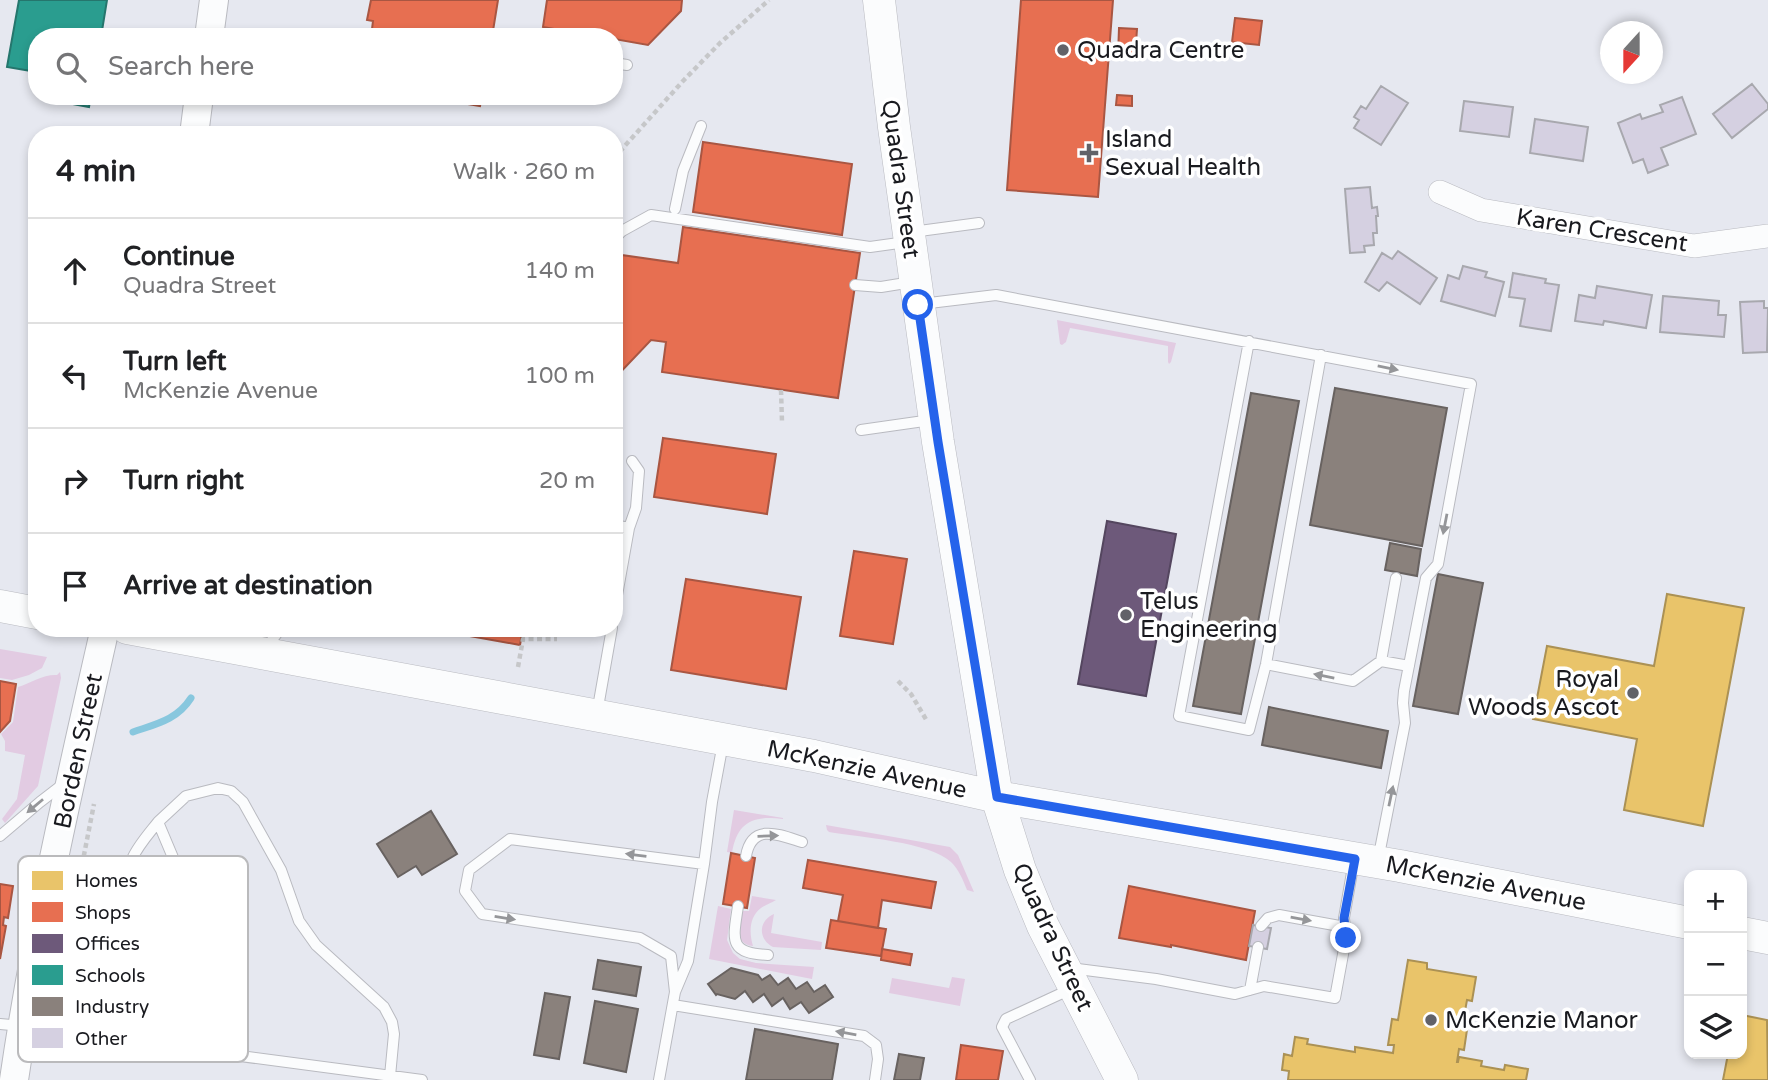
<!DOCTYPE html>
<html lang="en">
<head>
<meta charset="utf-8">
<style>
  :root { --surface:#fff; --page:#f2f2f2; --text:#202124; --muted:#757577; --line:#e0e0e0 }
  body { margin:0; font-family:"Varela Round",sans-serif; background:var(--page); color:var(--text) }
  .controls { position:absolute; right:21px; bottom:21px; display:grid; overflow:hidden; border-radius:14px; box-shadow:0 4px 10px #0003 }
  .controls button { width:63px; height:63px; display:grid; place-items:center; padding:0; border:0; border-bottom:2px solid var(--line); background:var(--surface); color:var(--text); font:35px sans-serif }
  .compass { position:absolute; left:1600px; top:21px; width:63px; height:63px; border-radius:50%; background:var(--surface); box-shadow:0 4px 10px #0003; rotate:201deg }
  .stop { position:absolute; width:21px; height:21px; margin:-16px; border:5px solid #2563eb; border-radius:50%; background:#fff }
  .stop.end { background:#2563eb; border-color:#fff; box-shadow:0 2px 7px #0008 }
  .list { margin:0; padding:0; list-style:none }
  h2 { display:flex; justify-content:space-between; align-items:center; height:91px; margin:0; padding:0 28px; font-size:30px }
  h2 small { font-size:23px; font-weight:400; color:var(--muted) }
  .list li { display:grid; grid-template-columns:46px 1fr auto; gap:21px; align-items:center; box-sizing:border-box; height:105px; padding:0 28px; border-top:2px solid var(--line) }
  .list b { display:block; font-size:26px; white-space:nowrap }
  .list p { margin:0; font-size:23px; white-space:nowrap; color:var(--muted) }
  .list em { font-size:23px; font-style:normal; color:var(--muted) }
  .icon { flex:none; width:38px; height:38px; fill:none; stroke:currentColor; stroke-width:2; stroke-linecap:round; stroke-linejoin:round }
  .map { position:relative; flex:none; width:1768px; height:1080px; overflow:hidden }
  .search { position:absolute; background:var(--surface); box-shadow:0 4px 10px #0003; left:28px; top:28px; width:595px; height:77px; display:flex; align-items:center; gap:18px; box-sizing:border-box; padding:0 24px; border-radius:28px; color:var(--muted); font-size:26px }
  .panel { position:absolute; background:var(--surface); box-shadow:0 4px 10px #0003; left:28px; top:126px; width:595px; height:511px; border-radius:28px }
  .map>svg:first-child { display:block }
</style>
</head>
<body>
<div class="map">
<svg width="1768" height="1080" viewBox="0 0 1768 1080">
  <rect width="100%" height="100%" fill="#e6e8f0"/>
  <!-- green -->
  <path fill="#e2cbe2" d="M1057 320 1176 343 1171 362 1169 364 1168 362V346L1070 328 1066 342 1062 345 1060 344Z
    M0 649 47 657 42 668 29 675 12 680 0 678Z
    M60 672 61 678 38 786 5 823 2 819 17 799 25 755 5 751V741L1 734 13 722 18 687C31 683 44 674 57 675Z
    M734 810 783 818V819C753 815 737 822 732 853L727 852Z
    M826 825 950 847 958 855 974 892 967 890C963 880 959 870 951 862 930 842 859 837 829 832L827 830Z
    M752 896 776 900C771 903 765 905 761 908 749 917 749 933 753 946 733 944 740 925 742 911H749Z
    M718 906 731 909 727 940 733 953 740 959 756 963 814 967 812 979 709 959Z
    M774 914 771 933 822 942 821 950 773 947C758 939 758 921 774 914Z
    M952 977 965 979 960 1006 889 993 892 978 949 988Z"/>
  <!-- homes -->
  <path fill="#e9c46a" stroke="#ab9154" stroke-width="2" d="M1667 594 1744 608 1703 826 1624 810 1637 739 1533 719 1547 646 1654 666Z
    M1408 960 1427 963V969L1476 977 1472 1001 1467 1000 1463 1022 1468 1023 1464 1050 1459 1049 1457 1062H1458L1459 1057 1482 1061 1481 1066 1504 1070 1505 1065 1528 1069 1526 1080H1288L1289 1071 1282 1070 1284 1054 1292 1056 1295 1037 1308 1039 1307 1044 1355 1052V1047L1393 1053 1394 1045H1388L1392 1019 1398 1020Z
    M1742 1015 1767 1020 1768 1080H1723L1728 1054H1742Z"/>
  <!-- shops -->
  <path fill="#e76f51" stroke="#a95642" stroke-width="2" d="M371 0H498L492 37H371L373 21 367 20Z
    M547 0H682L681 11 648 45 614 39V37H599L543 27Z
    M1021 0H1113L1098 197 1007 190Z
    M1235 18 1262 21 1259 45 1232 42Z
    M1119 28 1137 29 1135 57 1118 56Z
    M1117 95 1132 96V106L1116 105Z
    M421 96H482L480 106Z
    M703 142 852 164 842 235 693 212Z
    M683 227 860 253 838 398 662 372 666 342 651 340 614 379V258L620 251 622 255 678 263Z
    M663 438 776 454 767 514 654 497Z
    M854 551 907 559 893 644 840 636Z
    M686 579 801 597 786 689 671 670Z
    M425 628H523L520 645Z
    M0 681 16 684 10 721 0 732Z
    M731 853 755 858 747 908 723 904Z
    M808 860 936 882 931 908 882 900 878 928 838 921 843 895 803 888Z
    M0 884 13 886 8 918 4 917 3 925 6 926 0 959Z
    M1129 886 1255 911 1246 960 1171 945V947L1119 938Z
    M831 920 886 929 881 956 826 948Z
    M882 949 912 954 910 965 881 960Z
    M961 1045 1003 1051 998 1080H956Z"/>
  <!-- offices -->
  <path fill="#6d597a" stroke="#54465f" stroke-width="2" d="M1107 521 1176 534 1146 696 1078 684Z"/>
  <!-- schools -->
  <path fill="#2a9d8f" stroke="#25766d" stroke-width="2" d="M19 0H107L101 37H37V72L7 67Z
    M51 96H91L89 107 51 100Z"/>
  <!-- industry -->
  <path fill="#8a817c" stroke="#686260" stroke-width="2" d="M1335 388 1447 408 1422 546 1310 525Z
    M1251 393 1299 401 1241 714 1193 706Z
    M1390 543 1421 549 1417 576 1385 570Z
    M1438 574 1483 583 1458 714 1413 706Z
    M1269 707 1388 731 1381 768 1262 745Z
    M431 811 457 854 422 875 416 866 398 877 377 844Z
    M598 960 641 967 636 996 593 989Z
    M731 968 758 975 762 980 770 975 778 985 788 978 796 989 807 982 814 992 825 985 833 997 809 1013 801 1002 790 1009 783 998 772 1006 764 994 753 1002 745 991 735 999 717 994 716 995 708 984Z
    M545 993 570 997 559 1059 534 1055Z
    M595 1001 638 1009 626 1072 584 1063Z
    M755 1029 838 1044 832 1080H746Z
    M899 1054 924 1058 920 1080H894Z"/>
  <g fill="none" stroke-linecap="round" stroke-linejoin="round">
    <!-- stream -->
    <path stroke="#88c7de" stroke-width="7" d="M133 732C156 724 177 720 191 698"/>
  </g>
  <!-- building -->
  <path fill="#d5d0e1" stroke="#a8a8ae" stroke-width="2" d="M1752 84 1768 104V109L1732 138 1713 114Z
    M1381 86 1408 103 1381 145 1354 128 1359 120 1354 117 1361 106 1366 109Z
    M1682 97 1696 134 1661 148 1668 165 1648 173 1643 159 1633 163 1618 123 1640 114 1642 119 1663 112 1660 105Z
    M1464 101 1513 107 1509 137 1460 131Z
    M1535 119 1588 127 1583 161 1530 153Z
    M1370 187 1372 208 1377 207 1378 216H1376L1377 233H1373L1374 245 1364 246 1365 252 1350 253 1345 189Z
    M1398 251 1437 278 1420 304 1387 282 1379 291 1365 282 1382 253 1392 259Z
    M1463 266 1487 272 1485 277 1504 282 1495 316 1441 301 1448 275 1459 279Z
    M1513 273 1546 279 1545 283 1559 285 1551 331 1520 326 1525 299 1509 297Z
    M1597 286 1652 295 1646 328 1604 321 1603 325 1575 321 1579 295 1595 298Z
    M1663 296 1719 301 1718 315H1726L1724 337 1660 332Z
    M1764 301V308H1768L1767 352 1743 353 1740 302Z
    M1253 925 1271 928 1267 949 1249 946Z"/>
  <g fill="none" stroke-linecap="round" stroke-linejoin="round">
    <!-- service casing -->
    <g stroke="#b9bac0" stroke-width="12">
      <path id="service" d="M614 63 627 65
        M675 209 683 171 701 126
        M912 232 979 223
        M614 239 622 231 651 215 870 247 906 242
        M855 285 881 287 912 282
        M921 304 996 295 1471 384 1438 564 1426 578 1404 691 1403 703 1405 723 1378 860
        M1249 341 1179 716 1249 730 1266 664 1321 355
        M861 430 931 420
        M614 525 629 528
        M614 612 629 528 636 508 639 471 632 461
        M266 648 281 628
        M1381 661 1396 578
        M1266 664 1353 681 1381 661 1409 666
        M597 713 612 628
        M158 822C139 846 122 862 131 894L163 970C179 986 191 984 210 993 220 998 228 1007 236 1016
        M0 836 40 802 66 782
        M746 856C752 822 780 835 802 842
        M738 906C733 940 728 953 768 955
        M1261 926 1268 918 1279 915 1345 927
        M1070 968 1156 979 1235 994 1264 986 1335 998 1346 938 1344 918 1354 861
        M1250 990 1258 947
        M675 992 671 956 640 938 482 914 465 891 469 870 510 839 704 864
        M673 1005 864 1036 876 1045 878 1059 875 1080
        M24 1016 210 1052 422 1080
        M0 1024 22 1026
        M230 1054 236 1017V1007L158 822 186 796 218 788 231 791 243 802 281 870 299 921 316 945 384 1007 392 1022 394 1034 390 1076
        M659 1080 675 992 688 961 704 864 712 802 723 743
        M1030 1080 1002 1027 1006 1019 1071 989"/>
    </g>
    <!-- minor casing -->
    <g stroke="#b9bac0" stroke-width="24">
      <path id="minor" d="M1440 192 1481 210 1694 246 1768 236"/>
    </g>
    <!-- tertiary casing -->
    <g stroke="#b9bac0" stroke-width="30">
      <path id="tertiary" d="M209 37 214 0
        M194 135 199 96
        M14 1080C36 928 71 778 105 628"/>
    </g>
    <!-- secondary casing -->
    <g stroke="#b9bac0" stroke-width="33">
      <path id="secondary" d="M879 0 894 127 938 442 997 797 1020 870 1043 926 1122 1080
        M0 606 37 613
        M127 628 814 756 997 797 1400 866 1689 923
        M1742 933 1768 938"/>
    </g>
    <!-- path -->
    <path stroke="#c6c7c9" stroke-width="4.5" stroke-dasharray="5 3.5" stroke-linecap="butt" d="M548 36 549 28
      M614 158 683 81 720 43 769 0
      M781 390 782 422
      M518 667 523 639H557
      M898 681 911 694 927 721
      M65 939 71 921 94 804"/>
    <!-- service -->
    <use href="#service" stroke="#fbfcfd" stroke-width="10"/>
    <!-- minor -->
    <use href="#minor" stroke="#fbfcfd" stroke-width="23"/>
    <!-- tertiary -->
    <use href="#tertiary" stroke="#fbfcfd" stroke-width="28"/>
    <!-- secondary -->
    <use href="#secondary" stroke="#fbfcfd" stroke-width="32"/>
  </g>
  <!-- one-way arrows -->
  <defs><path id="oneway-solid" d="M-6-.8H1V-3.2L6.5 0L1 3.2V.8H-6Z" transform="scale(1.75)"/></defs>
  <g fill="#959699">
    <use href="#oneway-solid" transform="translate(1388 368) rotate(11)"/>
    <use href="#oneway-solid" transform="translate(1445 524) rotate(101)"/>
    <use href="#oneway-solid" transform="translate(1324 676) rotate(-169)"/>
    <use href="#oneway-solid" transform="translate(1391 796) rotate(-78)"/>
    <use href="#oneway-solid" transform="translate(35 806) rotate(140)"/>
    <use href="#oneway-solid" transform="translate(768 836) rotate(-2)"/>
    <use href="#oneway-solid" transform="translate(636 855) rotate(-173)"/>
    <use href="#oneway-solid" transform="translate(505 918) rotate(9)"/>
    <use href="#oneway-solid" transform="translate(1301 919) rotate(10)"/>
    <use href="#oneway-solid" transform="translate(846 1033) rotate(-170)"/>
  </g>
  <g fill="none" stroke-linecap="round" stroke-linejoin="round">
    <!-- route -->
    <path stroke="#2563eb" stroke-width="9" d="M918 305 938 442 997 797 1355 859 1344 918 1346 938"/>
  </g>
  <!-- markers -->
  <g fill="#616268" stroke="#fff" stroke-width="2.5">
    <circle cx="1063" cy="50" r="7"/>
    <path d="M1085.5 142.5h7v7h7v7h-7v7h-7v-7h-7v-7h7z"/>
    <circle cx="1126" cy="615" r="7"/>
    <circle cx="1633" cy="693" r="7"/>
    <circle cx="1431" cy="1020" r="7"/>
  </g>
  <g text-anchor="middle" stroke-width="7" stroke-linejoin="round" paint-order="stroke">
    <!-- poi labels -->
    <g font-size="24" fill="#191a1f" stroke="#fff" text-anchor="start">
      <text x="1077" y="58">Quadra Centre</text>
      <text x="1105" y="147">Island<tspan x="1105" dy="28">Sexual Health</tspan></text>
      <text x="1140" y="609">Telus<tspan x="1140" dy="28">Engineering</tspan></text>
      <text x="1619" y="687" text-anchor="end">Royal<tspan x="1619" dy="28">Woods Ascot</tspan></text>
      <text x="1445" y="1028">McKenzie Manor</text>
    </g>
    <!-- street labels -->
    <g font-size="24" fill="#191a1f" stroke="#fff">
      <text transform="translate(901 179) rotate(82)" y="8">Quadra Street</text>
      <text transform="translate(1602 230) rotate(9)" y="8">Karen Crescent</text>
      <text transform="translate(78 751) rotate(-78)" y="8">Borden Street</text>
      <text transform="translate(867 769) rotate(12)" y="8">McKenzie Avenue</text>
      <text transform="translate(1486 883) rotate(11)" y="8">McKenzie Avenue</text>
      <text transform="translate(1053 937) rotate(65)" y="8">Quadra Street</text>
    </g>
  </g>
  <!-- legend -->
  <rect x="18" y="856" width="230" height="206" rx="10" fill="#fff" stroke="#bababc" stroke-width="2"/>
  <rect x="32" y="871" width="31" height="19" fill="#e9c46a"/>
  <rect x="32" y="902" width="31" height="20" fill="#e76f51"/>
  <rect x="32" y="934" width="31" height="19" fill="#6d597a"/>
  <rect x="32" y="965" width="31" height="20" fill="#2a9d8f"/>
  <rect x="32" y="997" width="31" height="19" fill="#8a817c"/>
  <rect x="32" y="1028" width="31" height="20" fill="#d5d0e1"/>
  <g font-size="19" fill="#191a1f">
    <text x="75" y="887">Homes</text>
    <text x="75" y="919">Shops</text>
    <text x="75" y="950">Offices</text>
    <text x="75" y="982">Schools</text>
    <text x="75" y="1013">Industry</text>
    <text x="75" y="1045">Other</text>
  </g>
</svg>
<div class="controls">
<button>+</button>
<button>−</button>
<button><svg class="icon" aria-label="layers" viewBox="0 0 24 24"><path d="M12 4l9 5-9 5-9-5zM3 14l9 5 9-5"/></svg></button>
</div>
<svg class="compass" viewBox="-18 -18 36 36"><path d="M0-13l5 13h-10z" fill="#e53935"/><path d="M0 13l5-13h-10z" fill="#757577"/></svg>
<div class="stop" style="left:918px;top:305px"></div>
<div class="stop end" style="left:1346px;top:938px"></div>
<div class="search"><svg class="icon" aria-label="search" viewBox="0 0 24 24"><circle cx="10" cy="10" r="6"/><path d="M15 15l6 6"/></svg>Search here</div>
<section class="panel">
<h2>4 min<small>Walk · 260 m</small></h2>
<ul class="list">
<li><svg class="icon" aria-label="ahead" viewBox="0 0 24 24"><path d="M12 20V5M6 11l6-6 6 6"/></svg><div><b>Continue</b><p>Quadra Street</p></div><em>140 m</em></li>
<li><svg class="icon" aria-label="left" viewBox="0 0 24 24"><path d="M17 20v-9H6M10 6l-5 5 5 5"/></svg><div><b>Turn left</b><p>McKenzie Avenue</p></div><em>100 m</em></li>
<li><svg class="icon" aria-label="right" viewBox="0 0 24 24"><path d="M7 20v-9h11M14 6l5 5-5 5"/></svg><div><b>Turn right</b></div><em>20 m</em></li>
<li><svg class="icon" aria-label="arrive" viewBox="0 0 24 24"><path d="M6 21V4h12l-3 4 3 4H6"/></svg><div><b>Arrive at destination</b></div></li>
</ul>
</section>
</div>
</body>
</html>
